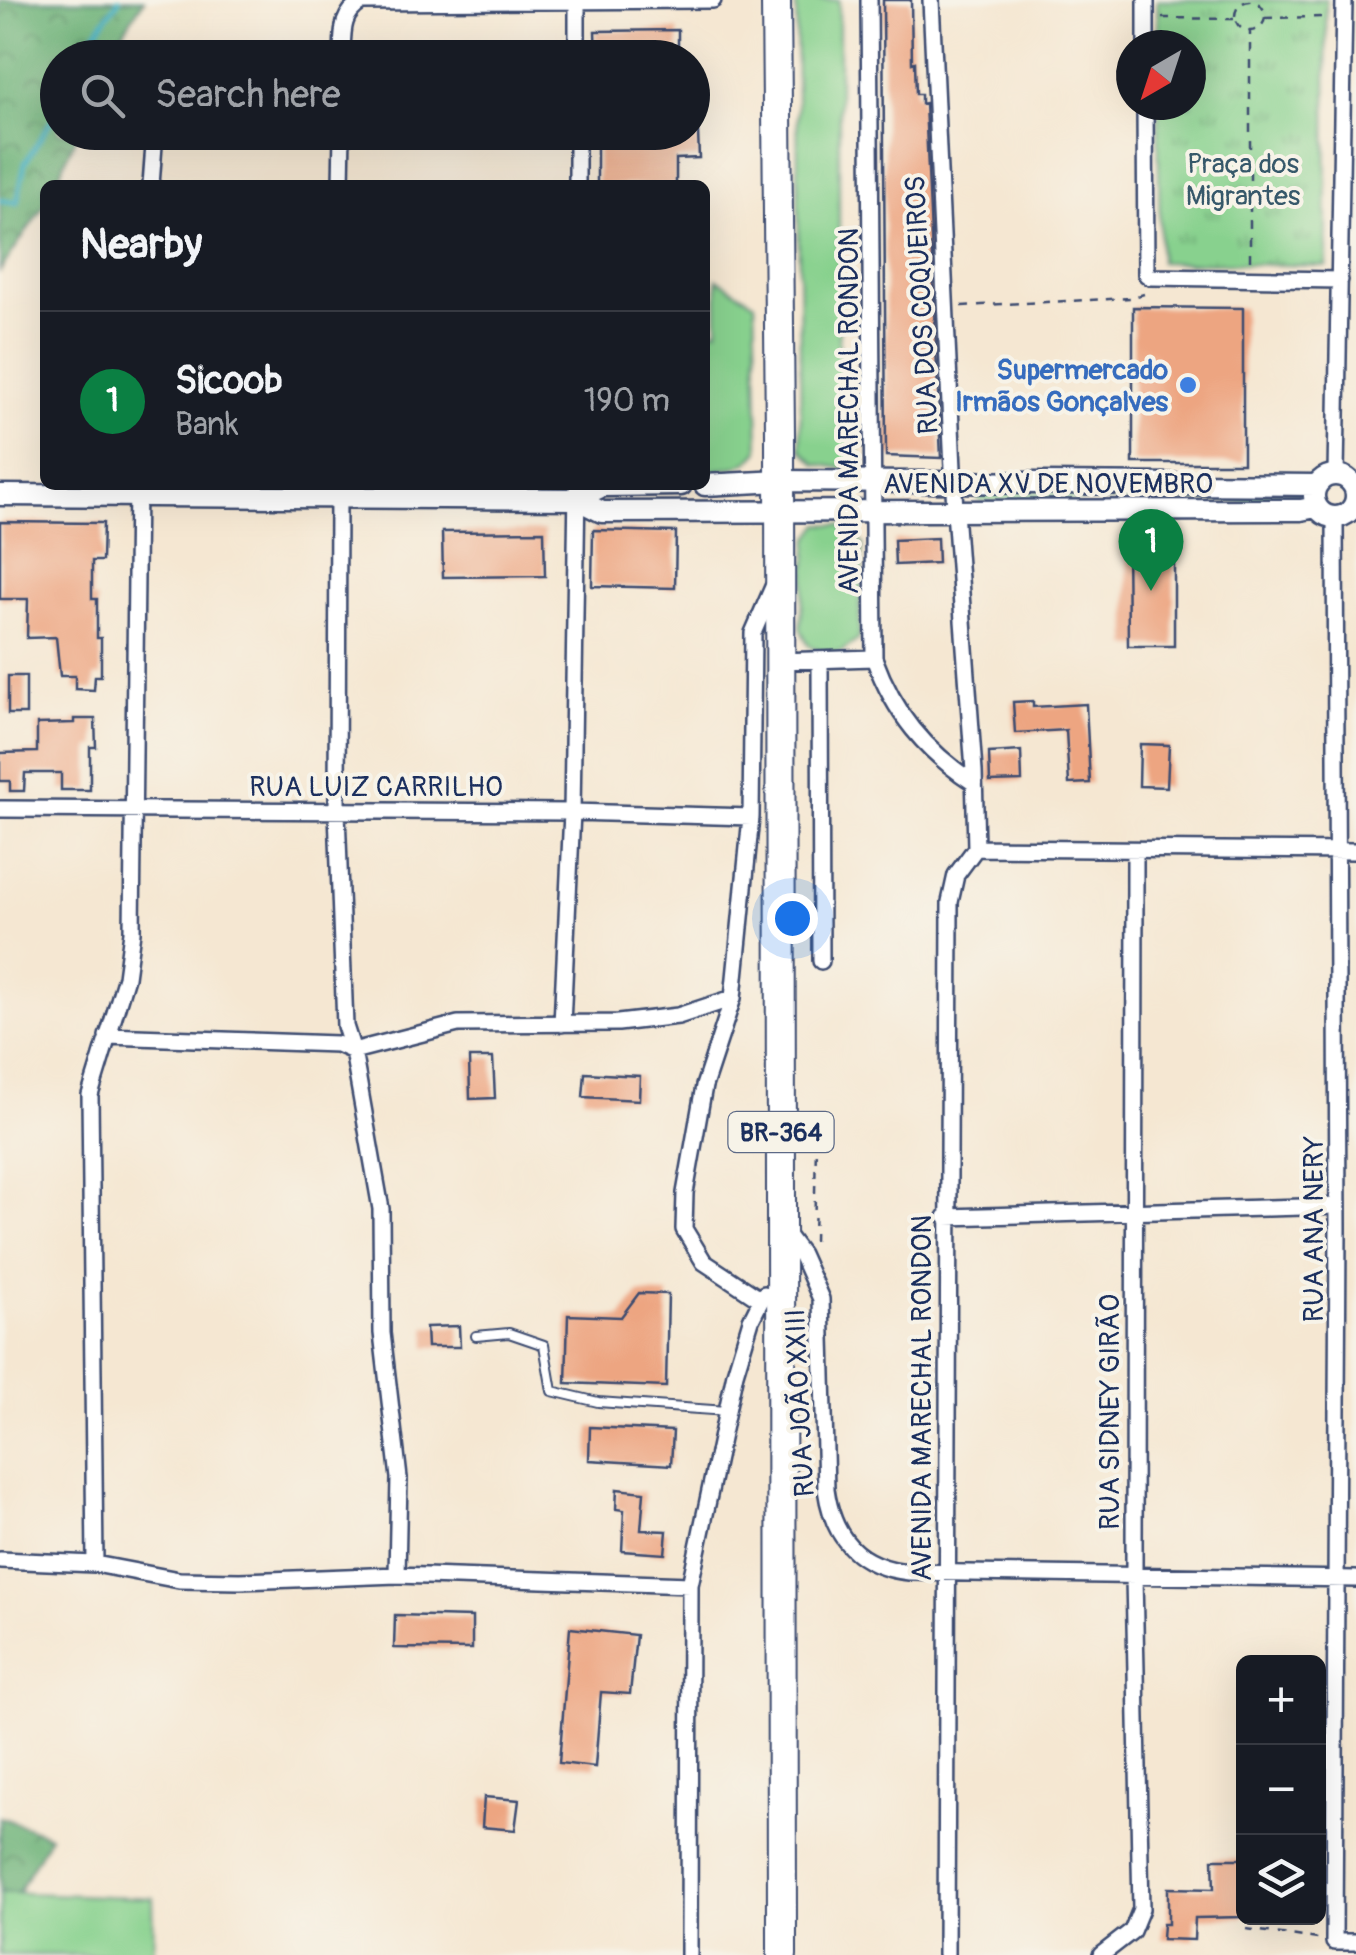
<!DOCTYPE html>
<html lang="en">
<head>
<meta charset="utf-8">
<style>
  :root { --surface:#171b24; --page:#20242c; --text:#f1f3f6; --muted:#9ea1a6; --line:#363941; --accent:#0b8043 }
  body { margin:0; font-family:Pangolin,sans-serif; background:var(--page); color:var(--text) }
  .controls { position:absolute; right:30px; bottom:30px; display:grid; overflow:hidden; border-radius:15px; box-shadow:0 10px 40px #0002 }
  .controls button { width:90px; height:90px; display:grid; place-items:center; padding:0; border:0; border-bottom:2px solid var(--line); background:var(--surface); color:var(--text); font:50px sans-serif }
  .compass { position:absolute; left:1116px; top:30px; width:90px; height:90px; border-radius:50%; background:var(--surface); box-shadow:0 10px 40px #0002; rotate:219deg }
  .you { position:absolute; left:792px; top:918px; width:35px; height:35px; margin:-25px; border:8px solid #fff; border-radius:50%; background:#1a73e8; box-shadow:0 0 0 15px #1a73e833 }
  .badge { display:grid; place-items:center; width:65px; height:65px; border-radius:50%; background:var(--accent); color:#fff; font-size:32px; font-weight:700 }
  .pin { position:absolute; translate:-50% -82px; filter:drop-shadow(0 2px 5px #0008) }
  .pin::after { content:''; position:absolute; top:52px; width:35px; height:30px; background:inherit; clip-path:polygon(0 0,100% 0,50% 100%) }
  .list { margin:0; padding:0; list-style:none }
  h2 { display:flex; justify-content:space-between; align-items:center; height:130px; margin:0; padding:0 40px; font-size:42px }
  h2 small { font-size:32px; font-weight:400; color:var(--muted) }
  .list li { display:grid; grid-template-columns:65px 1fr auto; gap:30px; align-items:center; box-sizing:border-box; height:180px; padding:0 40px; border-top:2px solid var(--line) }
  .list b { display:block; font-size:38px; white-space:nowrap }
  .list p { margin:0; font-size:32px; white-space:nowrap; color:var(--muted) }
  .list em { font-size:32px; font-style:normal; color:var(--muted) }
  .icon { flex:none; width:55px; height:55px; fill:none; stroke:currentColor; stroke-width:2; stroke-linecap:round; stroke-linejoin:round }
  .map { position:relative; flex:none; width:1356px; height:1955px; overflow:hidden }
  .search { position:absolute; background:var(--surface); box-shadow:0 10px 40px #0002; left:40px; top:40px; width:670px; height:110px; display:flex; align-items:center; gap:25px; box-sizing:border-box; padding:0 35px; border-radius:55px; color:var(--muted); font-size:38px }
  .panel { position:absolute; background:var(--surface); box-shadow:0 10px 40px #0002; left:40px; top:180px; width:670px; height:310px; border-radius:15px }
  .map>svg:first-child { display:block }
</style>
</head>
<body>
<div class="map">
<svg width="1356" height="1955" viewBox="0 0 1356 1955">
  <defs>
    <pattern id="forest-crowns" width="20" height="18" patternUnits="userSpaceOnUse" patternTransform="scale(2.5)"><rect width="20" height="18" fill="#6eb379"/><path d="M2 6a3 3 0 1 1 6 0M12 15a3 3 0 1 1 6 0" fill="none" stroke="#5a9266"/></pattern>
    <pattern id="park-tufts" width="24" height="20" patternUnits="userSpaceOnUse" patternTransform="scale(2.5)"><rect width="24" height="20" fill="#88d18e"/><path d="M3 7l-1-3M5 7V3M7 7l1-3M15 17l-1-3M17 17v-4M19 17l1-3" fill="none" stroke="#6eaa77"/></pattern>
  </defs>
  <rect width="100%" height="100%" fill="#f7f3e8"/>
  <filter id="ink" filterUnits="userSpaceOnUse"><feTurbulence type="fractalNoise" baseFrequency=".01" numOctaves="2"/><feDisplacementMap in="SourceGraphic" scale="20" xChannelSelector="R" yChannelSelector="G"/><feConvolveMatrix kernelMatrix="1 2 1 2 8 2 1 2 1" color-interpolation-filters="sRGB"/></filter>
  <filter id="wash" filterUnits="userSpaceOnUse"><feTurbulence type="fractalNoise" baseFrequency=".0048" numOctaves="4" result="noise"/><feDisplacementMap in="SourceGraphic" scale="40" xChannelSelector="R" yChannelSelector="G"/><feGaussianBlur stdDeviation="2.25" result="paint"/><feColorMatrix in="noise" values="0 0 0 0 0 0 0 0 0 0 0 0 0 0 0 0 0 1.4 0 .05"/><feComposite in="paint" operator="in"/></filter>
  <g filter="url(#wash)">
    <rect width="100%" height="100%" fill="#f5e7d2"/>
    <!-- grass -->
    <path fill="#88d18e" stroke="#528076" stroke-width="2.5" d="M796 0H839V421L859 435 858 466 852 470 816 464 801 449Z
      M717 279 755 303 759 451C745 469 726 469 705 471V330H718Z
      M979 490 1301 492 1306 498 1301 502 980 501 974 495Z
      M820 524 841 525 863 544 859 639 841 652H822L809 646 800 628 809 539Z
      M0 1892 153 1898 154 1955H0Z"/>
    <!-- forest -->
    <path fill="url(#forest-crowns)" stroke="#44716c" stroke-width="2.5" d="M0 0H144L107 57 58 58V132L77 133 55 185H45V204L0 271Z
      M0 1817 50 1836 18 1893 0 1892Z"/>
    <!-- park -->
    <path fill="url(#park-tufts)" stroke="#528076" stroke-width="2.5" d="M1157 0H1326L1327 266 1160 262 1158 105H1191V45H1158Z"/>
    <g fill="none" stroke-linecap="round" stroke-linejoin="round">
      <!-- stream -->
      <path stroke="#40adbf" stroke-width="5" d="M93 58V36L119 0
        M0 200 17 203 25 163 58 110"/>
    </g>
    <g id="blocks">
      <!-- building -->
      <path fill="#eda581" d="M883 0H911L912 63 915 62 916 94H921V104L925 103 941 458 886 456Z
        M678 30V58H596L595 31Z
        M597 132H698L699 158 676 159V185H597Z
        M1133 307 1243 308V463H1133Z
        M0 522 103 523 102 561H92V599H97V638H101V676H95L94 690 75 689V676H60L56 637 27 638 28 599H0Z
        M593 530 676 532 675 588 592 586Z
        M544 531 545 576 443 577 442 532Z
        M1174 535V646H1128L1127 536Z
        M937 538 938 563 895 565 894 540Z
        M8 676H26V714H8Z
        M1033 701V707L1086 704 1090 783 1069 784 1066 730 1015 733 1013 702Z
        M74 719H95L96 747H90V790H61V773H25L24 791H10V781H0V753L37 752V724L74 723Z
        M1140 744 1169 745 1167 787 1139 786Z
        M1021 751 1022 781 990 782 989 753Z
        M469 1058H493L495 1098 470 1099Z
        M585 1073 640 1076 639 1100 583 1097Z
        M639 1293 668 1294 666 1387 566 1383 568 1315 621 1317Z
        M459 1326 460 1347H427L426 1327Z
        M590 1427 673 1431 671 1465 589 1460Z
        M617 1489 644 1492 641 1530 667 1531 665 1554 622 1551 624 1510 616 1509Z
        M395 1615 472 1617V1649L394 1648Z
        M570 1628 636 1635 630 1694 601 1692 595 1767 559 1763Z
        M484 1797 519 1800 515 1830 482 1827Z
        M1213 1859H1244V1917L1195 1918 1194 1940 1162 1939 1163 1924H1168V1888L1214 1889Z"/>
    </g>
  </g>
  <g filter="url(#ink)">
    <use href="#blocks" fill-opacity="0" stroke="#3c4b6f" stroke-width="2.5"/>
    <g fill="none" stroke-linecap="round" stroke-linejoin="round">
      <!-- lane casing -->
      <g stroke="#3c4b6f" stroke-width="12">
        <path id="lane" d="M476 1336 509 1333 544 1345 552 1391 598 1402 727 1411"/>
      </g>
      <!-- street casing -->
      <g stroke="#3c4b6f" stroke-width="20">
        <path id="street" d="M869 0 874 658C894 713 925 751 974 783
          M931 0 955 511 974 771 976 848
          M1146 0V45
          M577 1V58
          M342 58C343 33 340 15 362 2L713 0
          M1145 105 1146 274 1150 277 1340 280
          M577 132V185
          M151 185 155 132
          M341 185 342 132
          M1336 475 1344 0
          M338 485 337 812 345 1026 353 1051 381 1209 382 1333 399 1478 397 1575
          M1335 517 1338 1228 1334 1942H1356
          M779 661 874 658
          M820 662 821 961
          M0 809 572 812 751 817
          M976 848 1356 851
          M562 1024 572 812 577 485
          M107 1036 337 1044 353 1051
          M353 1051 458 1024 618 1023 678 1016 733 998
          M946 1217 1338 1206
          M783 1230 801 1254 821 1299 826 1489C833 1539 858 1567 909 1572L1356 1579
          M760 1299 704 1262 684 1229 685 1193 704 1086 733 998 751 817 753 633 773 587
          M0 1560 95 1564 179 1580 240 1581 397 1575 690 1585
          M95 1564 90 1095 126 977 132 932 137 485
          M689 1955 690 1585 735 1373 751 1320 764 1294
          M946 1955 950 902 956 875 976 848
          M1101 1955 1132 1931 1141 1909 1134 1577 1135 851"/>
      </g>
      <!-- secondary casing -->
      <g stroke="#3c4b6f" stroke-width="25">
        <path id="secondary" d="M1314 496a21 21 0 1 1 42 0a21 21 0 1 1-42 0Z
          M705 485 779 481 1316 485
          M0 495 576 499 602 512 1301 510 1316 507
          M576 499 603 486 681 485"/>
      </g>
      <!-- highway casing -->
      <g stroke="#3c4b6f" stroke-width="32">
        <path id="highway" d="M776 0 780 435 782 1955"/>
      </g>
      <!-- path -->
      <path stroke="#3c4b6f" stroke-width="2.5" stroke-dasharray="8 8" stroke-linecap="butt" d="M1235 16a15 15 0 1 1 30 0a15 15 0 1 1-30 0Z
        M1162 18 1234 19
        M1265 18 1327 17
        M1250 260V31
        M962 306 1130 298 1144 294
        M814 1241 816 1144
        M1246 1929 1318 1939"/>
      <!-- lane -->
      <use href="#lane" stroke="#fff" stroke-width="8"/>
      <!-- street -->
      <use href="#street" stroke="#fff" stroke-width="15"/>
      <!-- secondary -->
      <use href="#secondary" stroke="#fff" stroke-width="20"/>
      <!-- highway -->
      <use href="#highway" stroke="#fff" stroke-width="28"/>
    </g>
  </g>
  <!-- markers -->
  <circle fill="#3f7fe0" stroke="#f7f3e8" stroke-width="4" cx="1188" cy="385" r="10"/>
  <g text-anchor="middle" stroke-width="8" stroke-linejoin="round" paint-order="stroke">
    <!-- shield labels -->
    <rect fill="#f7f3e8" stroke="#5d6a87" stroke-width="2.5" x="728.5" y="1112" width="105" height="40" rx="8"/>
    <g font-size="25" font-weight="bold" fill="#1b2f5e">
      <text x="781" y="1141">BR-364</text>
    </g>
    <!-- park labels -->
    <g font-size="28" fill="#36586a" stroke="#f7f3e8">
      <text x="1243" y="173">Praça dos<tspan x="1243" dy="32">Migrantes</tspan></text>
    </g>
    <!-- street labels -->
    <g font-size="28" fill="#1b2f5e" stroke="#f7f3e8">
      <text transform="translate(921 305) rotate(-93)" y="10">RUA DOS COQUEIROS</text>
      <text transform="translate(848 411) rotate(-90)" y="10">AVENIDA MARECHAL RONDON</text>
      <text x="1048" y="493">AVENIDA XV DE NOVEMBRO</text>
      <text x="376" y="796">RUA LUIZ CARRILHO</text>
      <text transform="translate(1313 1229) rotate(-90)" y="10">RUA ANA NERY</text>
      <text transform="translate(921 1398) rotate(-90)" y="10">AVENIDA MARECHAL RONDON</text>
      <text transform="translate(799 1403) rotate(-93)" y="10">RUA JOÃO XXIII</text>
      <text transform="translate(1109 1412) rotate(-90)" y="10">RUA SIDNEY GIRÃO</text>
    </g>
    <!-- shop labels -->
    <g font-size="28" font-weight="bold" fill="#366cbe" stroke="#f7f3e8" text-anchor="end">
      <text x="1168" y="379">Supermercado<tspan x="1168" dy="32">Irmãos Gonçalves</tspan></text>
    </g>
  </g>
</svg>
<div class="controls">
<button>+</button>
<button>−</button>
<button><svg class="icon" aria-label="layers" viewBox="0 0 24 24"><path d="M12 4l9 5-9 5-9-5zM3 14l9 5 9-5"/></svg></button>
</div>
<svg class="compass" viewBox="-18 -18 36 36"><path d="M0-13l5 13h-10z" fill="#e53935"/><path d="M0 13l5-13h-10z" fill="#9ea1a6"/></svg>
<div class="you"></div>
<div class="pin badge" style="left:1151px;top:591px">1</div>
<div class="search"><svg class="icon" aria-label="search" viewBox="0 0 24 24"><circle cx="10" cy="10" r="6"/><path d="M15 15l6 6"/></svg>Search here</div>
<section class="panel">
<h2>Nearby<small></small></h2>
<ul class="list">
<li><span class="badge">1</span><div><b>Sicoob</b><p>Bank</p></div><em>190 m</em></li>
</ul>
</section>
</div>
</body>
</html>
